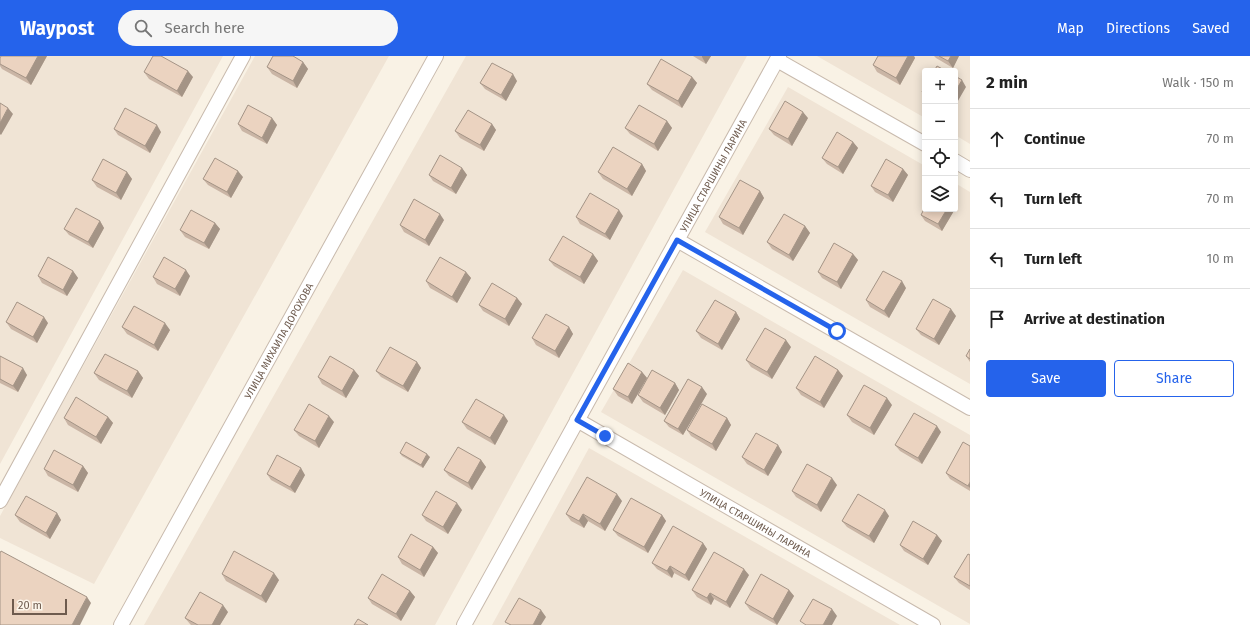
<!DOCTYPE html>
<html lang="en">
<head>
<meta charset="utf-8">
<style>
  :root { --surface:#fff; --page:#f6f6f6; --text:#222; --muted:#767676; --line:#e0e0e0; --accent:#2563eb }
  body { margin:0; font-family:"Fira Sans",sans-serif; background:var(--page); color:var(--text) }
  .controls { position:absolute; right:12px; top:12px; display:grid; overflow:hidden; border-radius:4px; box-shadow:0 2px 10px #0003 }
  .controls button { width:36px; height:36px; display:grid; place-items:center; padding:0; border:0; border-bottom:1px solid var(--line); background:var(--surface); color:var(--text); font:20px sans-serif }
  .scale { position:absolute; left:12px; bottom:10px; width:55px; box-sizing:border-box; padding-left:4px; border:2px solid #6e5b4e; border-top:0; font-size:11px; line-height:14px; white-space:nowrap; color:#6e5b4e; -webkit-text-stroke:3px #fcf6eb; paint-order:stroke }
  .stop { position:absolute; width:12px; height:12px; margin:-9px; border:3px solid #2563eb; border-radius:50%; background:#fff }
  .stop.end { background:#2563eb; border-color:#fff; box-shadow:0 1px 4px #0008 }
  .list { margin:0; padding:0; list-style:none }
  h2 { display:flex; justify-content:space-between; align-items:center; height:52px; margin:0; padding:0 16px; font-size:17px }
  h2 small { font-size:13px; font-weight:400; color:var(--muted) }
  .list li { display:grid; grid-template-columns:26px 1fr auto; gap:12px; align-items:center; box-sizing:border-box; height:60px; padding:0 16px; border-top:1px solid var(--line) }
  .list b { display:block; font-size:15px; white-space:nowrap }
  .list em { font-size:13px; font-style:normal; color:var(--muted) }
  .actions { display:flex; gap:8px; padding:12px 16px }
  .actions a { flex:1; padding:9px 0; border:1px solid var(--accent); border-radius:4px; text-align:center; font-size:14px; color:var(--accent) }
  .actions .main { background:var(--accent); color:#fff }
  .icon { flex:none; width:22px; height:22px; fill:none; stroke:currentColor; stroke-width:2; stroke-linecap:round; stroke-linejoin:round }
  .map { position:relative; flex:none; width:970px; height:569px; overflow:hidden }
  header { display:flex; align-items:center; gap:24px; box-sizing:border-box; height:56px; padding:0 20px; background:var(--accent); color:#fff }
  header strong { font-size:19px }
  nav { display:flex; gap:22px; margin-inline-start:auto; font-size:14px }
  .search { width:280px; height:36px; background:var(--page); display:flex; align-items:center; gap:10px; box-sizing:border-box; padding:0 14px; border-radius:22px; color:var(--muted); font-size:15px }
  main { display:flex }
  aside { flex:1; background:var(--surface) }
  .map>svg:first-child { display:block }
</style>
</head>
<body>
<header>
<strong>Waypost</strong>
<div class="search"><svg class="icon" aria-label="search" viewBox="0 0 24 24"><circle cx="10" cy="10" r="6"/><path d="M15 15l6 6"/></svg>Search here</div>
<nav><a>Map</a><a>Directions</a><a>Saved</a></nav>
</header>
<main>
<div class="map">
<svg width="970" height="569" viewBox="0 0 970 569">
  <rect width="100%" height="100%" fill="#f9f2e5"/>
  <!-- residential -->
  <path fill="#f0e4d5" d="M0 0H223L0 408Z
    M255 0H389L94 528 0 482V460Z
    M466 0H747L435 569H144Z
    M817 0H970V88L955 79V15H925V62Z
    M788 31 925 110V153H955V127L970 136V328L705 176Z
    M683 214 970 379V568L601 356Z
    M589 392 900 569H492Z"/>
  <g fill="none" stroke-linecap="round" stroke-linejoin="round">
    <!-- minor casing -->
    <g stroke="#c8baad" stroke-width="16">
      <g id="minor">
        <path d="M777 4 925 88"/>
        <path d="M955 105 970 114"/>
        <path d="M677 184 970 352"/>
        <path id="s1" d="M577 364 933 569"/>
        <path d="M0 445 243 0"/>
        <path id="s2" d="M121 569 436 0"/>
        <path id="s3" d="M464 569 779 0"/>
      </g>
    </g>
    <!-- minor -->
    <use href="#minor" stroke="#fff" stroke-width="14"/>
  </g>
  <!-- wall -->
  <path fill="#cab5a5" d="M47 0 31 29 2 13 0 10V2Z
    M693 0H711L706 8Z
    M878 0H914L915 2 900 29 877 16 873 9Z
    M934 0H959L953 12 936 2Z
    M303 6 308 13 297 32 272 18 267 11Z
    M144 16 193 21 182 41 149 23Z
    M692 21 697 27 682 52 652 34 647 28Z
    M517 25 506 45 485 33 480 27Z
    M272 62 277 69 267 88 242 75 238 68Z
    M808 62 792 90 774 79 769 73Z
    M667 65 672 72 658 95 630 78 625 72Z
    M492 68 496 74 484 95 460 82 455 75Z
    M114 73 161 76 150 97 118 79Z
    M853 86 858 92 843 118 827 108 822 102Z
    M642 108 646 115 632 140 603 123 598 116Z
    M462 112 467 119 456 138 433 125 429 119Z
    M903 113 908 119 893 146 875 136 871 130Z
    M127 116 132 123 121 144 97 131 92 124Z
    M243 121 231 142 208 129 203 123Z
    M760 135 764 142 743 179 723 168 719 161Z
    M925 153H955L942 175 925 165 921 159Z
    M623 160 610 184 580 168 576 161Z
    M444 164 429 190 404 176 400 169Z
    M100 165 104 172 93 192 69 179 64 173Z
    M215 167 220 173 209 193 185 181 180 174Z
    M805 170 810 177 793 205 772 193 767 186Z
    M593 198 598 205 584 228 554 210 549 204Z
    M853 198 858 204 841 233 822 222 818 216Z
    M73 215 78 222 67 240 42 227 38 220Z
    M466 216 471 222 457 247 430 232 426 225Z
    M190 220 180 240 157 228 153 221Z
    M906 232 889 262 870 251 866 244Z
    M517 242 522 248 509 270 483 255 479 249Z
    M736 256 740 263 722 294 701 282 696 275Z
    M956 260 939 289 921 279 916 273Z
    M6 266 48 267 37 287 11 273Z
    M122 271 170 274 158 295 127 278Z
    M569 271 573 278 559 302 536 289 532 282Z
    M791 291 772 323 751 311 746 304Z
    M970 293V306L966 300Z
    M0 300 27 319 18 336 0 327Z
    M417 306 421 312 408 336 381 321 376 315Z
    M354 314 359 320 346 342 322 328 318 321Z
    M838 314 843 320 824 352 801 339 796 332Z
    M138 315 143 322 132 342 99 324 94 317Z
    M642 316 647 322 632 348 618 340 613 333Z
    M675 327 679 334 665 359 643 346 638 339Z
    M707 338 683 379 669 371 664 365Z
    M892 349 874 379 852 366 847 359Z
    M108 361 113 367 101 388 68 369 64 362Z
    M727 362 731 369 716 395 691 380 687 374Z
    M508 365 495 389 467 373 462 366Z
    M334 366 319 392 299 380 294 374Z
    M941 376 922 408 900 395 895 389Z
    M778 389 782 396 768 420 747 408 742 401Z
    M970 390V435L950 423 946 417Z
    M400 397 430 401 423 412 402 400Z
    M481 404 486 411 472 434 449 420 444 414Z
    M83 410 88 417 78 436 48 420 44 413Z
    M267 418 305 419 295 437 271 424Z
    M837 429 821 456 796 441 792 435Z
    M622 445 605 475 588 465 584 472 571 465 566 458Z
    M462 454 448 478 426 465 422 459Z
    M57 457 61 464 50 483 20 466 15 459Z
    M662 459 666 465 648 497 618 480 613 474Z
    M889 460 874 487 847 471 842 465Z
    M937 479 942 485 928 509 904 495 900 489Z
    M703 487 707 493 689 525 674 517 672 522 657 513 652 507Z
    M433 491 438 497 424 521 402 508 398 501Z
    M970 499V534L959 527 954 521Z
    M222 518 279 524 266 547 226 525Z
    M749 519 730 552 714 543 711 549 697 541 692 534Z
    M789 534 794 540 777 569 750 554 745 547Z
    M410 535 415 541 401 565 372 548 368 542Z
    M228 556 220 569H191L190 568 185 562Z"/>
  <!-- shaded-wall -->
  <path fill="#a49486" d="M38 0H47L31 29 26 22Z
    M702 0H711L706 8 702 1Z
    M908 0H914L915 2 900 29 896 22Z
    M951 0H959L953 12 948 5Z
    M303 6 308 13 297 32 293 25Z
    M188 15 193 21 182 41 177 35Z
    M513 18 517 25 506 45 501 39Z
    M692 21 697 27 682 52 678 45Z
    M962 24 966 31 955 50V36Z
    M8 52 13 58 1 79 0 78V67Z
    M803 56 808 62 792 90 788 83Z
    M272 62 277 69 267 88 262 82Z
    M667 65 672 72 658 95 654 88Z
    M492 68 496 74 484 95 480 89Z
    M157 69 161 76 150 97 145 90Z
    M853 86 858 92 843 118 838 111Z
    M642 108 646 115 632 140 627 133Z
    M462 112 467 119 456 138 451 132Z
    M903 113 908 119 893 146 888 139Z
    M238 115 243 121 231 142 227 136Z
    M127 116 132 123 121 144 116 137Z
    M760 135 764 142 743 179 739 172Z
    M955 144 958 148 955 153Z
    M947 153H955L942 175 938 168Z
    M619 154 623 160 610 184 605 178Z
    M440 158 444 164 429 190 425 184Z
    M100 165 104 172 93 192 88 186Z
    M215 167 220 173 209 193 204 187Z
    M805 170 810 177 793 205 789 199Z
    M593 198 598 205 584 228 580 221Z
    M853 198 858 204 841 233 837 226Z
    M186 214 190 220 180 240 175 233Z
    M73 215 78 222 67 240 63 234Z
    M466 216 471 222 457 247 452 241Z
    M902 225 906 232 889 262 884 255Z
    M517 242 522 248 509 270 505 263Z
    M951 253 956 260 939 289 934 283Z
    M736 256 740 263 722 294 718 288Z
    M44 261 48 267 37 287 33 281Z
    M165 267 170 274 158 295 154 289Z
    M569 271 573 278 559 302 555 295Z
    M786 284 791 291 772 323 767 316Z
    M417 306 421 312 408 336 403 330Z
    M23 312 27 319 18 336 13 330Z
    M354 314 359 320 346 342 342 335Z
    M838 314 843 320 824 352 820 346Z
    M138 315 143 322 132 342 127 335Z
    M642 316 647 322 632 348 628 341Z
    M675 327 679 334 665 359 660 352Z
    M702 331 707 338 683 379 678 373Z
    M887 342 892 349 874 379 870 372Z
    M504 359 508 365 495 389 490 382Z
    M329 360 334 366 319 392 315 385Z
    M108 361 113 367 101 388 96 381Z
    M727 362 731 369 716 395 712 388Z
    M937 370 941 376 922 408 918 402Z
    M778 389 782 396 768 420 764 414Z
    M427 398 430 401 423 412 421 409Z
    M481 404 486 411 472 434 468 427Z
    M83 410 88 417 78 436 73 429Z
    M301 412 305 419 295 437 290 431Z
    M832 422 837 429 821 456 817 449Z
    M970 426V432L968 430Z
    M617 438 622 445 605 475 600 468Z
    M457 447 462 454 448 478 443 471Z
    M885 454 889 460 874 487 869 480Z
    M57 457 61 464 50 483 46 477Z
    M583 458 588 465 584 472 579 465Z
    M662 459 666 465 648 497 644 491Z
    M937 479 942 485 928 509 923 503Z
    M703 487 707 493 689 525 685 519Z
    M433 491 438 497 424 521 420 514Z
    M670 510 674 517 672 522 667 515Z
    M744 513 749 519 730 552 726 546Z
    M274 517 279 524 266 547 261 540Z
    M789 534 794 540 777 569 773 563Z
    M410 535 415 541 401 565 396 558Z
    M710 537 714 543 711 549 707 542Z
    M87 541 91 547 80 569H72Z
    M223 549 228 556 220 569H212Z
    M832 553 837 560 832 569H823Z
    M541 554 546 561 541 569H533Z"/>
  <!-- building -->
  <path fill="#ebd3c0" stroke="#a49486" d="M1 0H38L26 22 0 8V2Z
    M153 0H161L188 15 177 35 144 16Z
    M273 0H293L303 6 293 25 267 11Z
    M878 0H908L896 22 873 9Z
    M939 0H951L948 5Z
    M661 3 692 21 678 45 647 28Z
    M492 7 513 18 501 39 480 27Z
    M937 10 946 15H934Z
    M955 20 962 24 955 36Z
    M925 30V38L922 36Z
    M785 45 803 56 788 83 769 73Z
    M0 47 8 52 0 67Z
    M248 49 272 62 262 82 238 68Z
    M639 49 667 65 654 88 625 72Z
    M125 52 157 69 145 90 114 73Z
    M468 54 492 68 480 89 455 75Z
    M837 76 853 86 838 111 822 102Z
    M613 91 642 108 627 133 598 116Z
    M440 99 462 112 451 132 429 119Z
    M215 102 238 115 227 136 203 123Z
    M103 103 127 116 116 137 92 124Z
    M886 103 903 113 888 139 871 130Z
    M740 124 760 135 739 172 719 161Z
    M590 137 619 154 605 178 576 161Z
    M414 143 440 158 425 184 400 169Z
    M925 151V153H947L938 168 921 159Z
    M76 152 100 165 88 186 64 173Z
    M191 154 215 167 204 187 180 174Z
    M784 158 805 170 789 199 767 186Z
    M563 180 593 198 580 221 549 204Z
    M834 187 853 198 837 226 818 216Z
    M48 201 73 215 63 234 38 220Z
    M164 201 186 214 175 233 153 221Z
    M440 201 466 216 452 241 426 225Z
    M883 215 902 225 884 255 866 244Z
    M492 227 517 242 505 263 479 249Z
    M933 243 951 253 934 283 916 273Z
    M715 244 736 256 718 288 696 275Z
    M17 246 44 261 33 281 6 266Z
    M134 250 165 267 154 289 122 271Z
    M546 258 569 271 555 295 532 282Z
    M765 272 786 284 767 316 746 304Z
    M390 291 417 306 403 330 376 315Z
    M970 293V303L966 300Z
    M105 298 138 315 127 335 94 317Z
    M0 300 23 312 13 330 0 323Z
    M330 300 354 314 342 335 318 321Z
    M815 300 838 314 820 346 796 332Z
    M628 307 642 316 628 341 613 333Z
    M652 314 675 327 660 352 638 339Z
    M688 323 702 331 678 373 664 365Z
    M864 329 887 342 870 372 847 359Z
    M76 341 108 361 96 381 64 362Z
    M476 343 504 359 490 382 462 366Z
    M309 348 329 360 315 385 294 374Z
    M702 348 727 362 712 388 687 374Z
    M914 357 937 370 918 402 895 389Z
    M756 377 778 389 764 414 742 401Z
    M406 386 427 398 421 409 400 397Z
    M963 386 970 390V426L968 430 946 417Z
    M458 391 481 404 468 427 444 414Z
    M54 394 83 410 73 429 44 413Z
    M277 399 301 412 290 431 267 418Z
    M807 408 832 422 817 449 792 435Z
    M587 421 617 438 600 468 583 458 579 465 566 458Z
    M436 435 457 447 443 471 422 459Z
    M858 438 885 454 869 480 842 465Z
    M26 440 57 457 46 477 15 459Z
    M631 442 662 459 644 491 613 474Z
    M913 465 937 479 923 503 900 489Z
    M673 470 703 487 685 519 670 510 667 515 652 507Z
    M411 478 433 491 420 514 398 501Z
    M1 495 87 541 72 569H0V497Z
    M234 495 274 517 261 540 222 518Z
    M714 496 744 513 726 546 710 537 707 542 692 534Z
    M968 498 970 499V530L954 521Z
    M382 518 410 535 396 558 368 542Z
    M761 518 789 534 773 563 745 547Z
    M200 536 223 549 212 569H198L185 562Z
    M519 542 541 554 533 569H511L505 566Z
    M813 543 832 553 823 569H806L800 565Z
    M358 563 368 569H354Z"/>
  <g fill="none" stroke-linecap="round" stroke-linejoin="round">
    <!-- route -->
    <path stroke="#2563eb" stroke-width="5" d="M605 380 577 364 677 184 837 275"/>
  </g>
  <g text-anchor="middle" stroke-width="3" stroke-linejoin="round" paint-order="stroke">
    <!-- street labels -->
    <g font-size="10" fill="#6e5b4e" stroke="#fcf6eb">
      <text dy="4" stroke="none"><textPath href="#s3" startOffset="514">УЛИЦА СТАРШИНЫ ЛАРИНА</textPath></text>
      <text dy="4" stroke="none"><textPath href="#s2" startOffset="325">УЛИЦА МИХАИЛА ДОРОХОВА</textPath></text>
      <text dy="4" stroke="none"><textPath href="#s1" startOffset="206">УЛИЦА СТАРШИНЫ ЛАРИНА</textPath></text>
    </g>
  </g>
</svg>
<div class="controls">
<button>+</button>
<button>−</button>
<button><svg class="icon" aria-label="locate" viewBox="0 0 24 24"><circle cx="12" cy="12" r="6"/><path d="M12 2v4M12 18v4M2 12h4M18 12h4"/></svg></button>
<button><svg class="icon" aria-label="layers" viewBox="0 0 24 24"><path d="M12 4l9 5-9 5-9-5zM3 14l9 5 9-5"/></svg></button>
</div>
<div class="scale">20 m</div>
<div class="stop" style="left:837px;top:275px"></div>
<div class="stop end" style="left:605px;top:380px"></div>
</div>
<aside>
<h2>2 min<small>Walk · 150 m</small></h2>
<ul class="list">
<li><svg class="icon" aria-label="ahead" viewBox="0 0 24 24"><path d="M12 20V5M6 11l6-6 6 6"/></svg><div><b>Continue</b></div><em>70 m</em></li>
<li><svg class="icon" aria-label="left" viewBox="0 0 24 24"><path d="M17 20v-9H6M10 6l-5 5 5 5"/></svg><div><b>Turn left</b></div><em>70 m</em></li>
<li><svg class="icon" aria-label="left" viewBox="0 0 24 24"><path d="M17 20v-9H6M10 6l-5 5 5 5"/></svg><div><b>Turn left</b></div><em>10 m</em></li>
<li><svg class="icon" aria-label="arrive" viewBox="0 0 24 24"><path d="M6 21V4h12l-3 4 3 4H6"/></svg><div><b>Arrive at destination</b></div></li>
</ul>
<div class="actions"><a class="main">Save</a><a>Share</a></div>
</aside>
</main>
</body>
</html>
